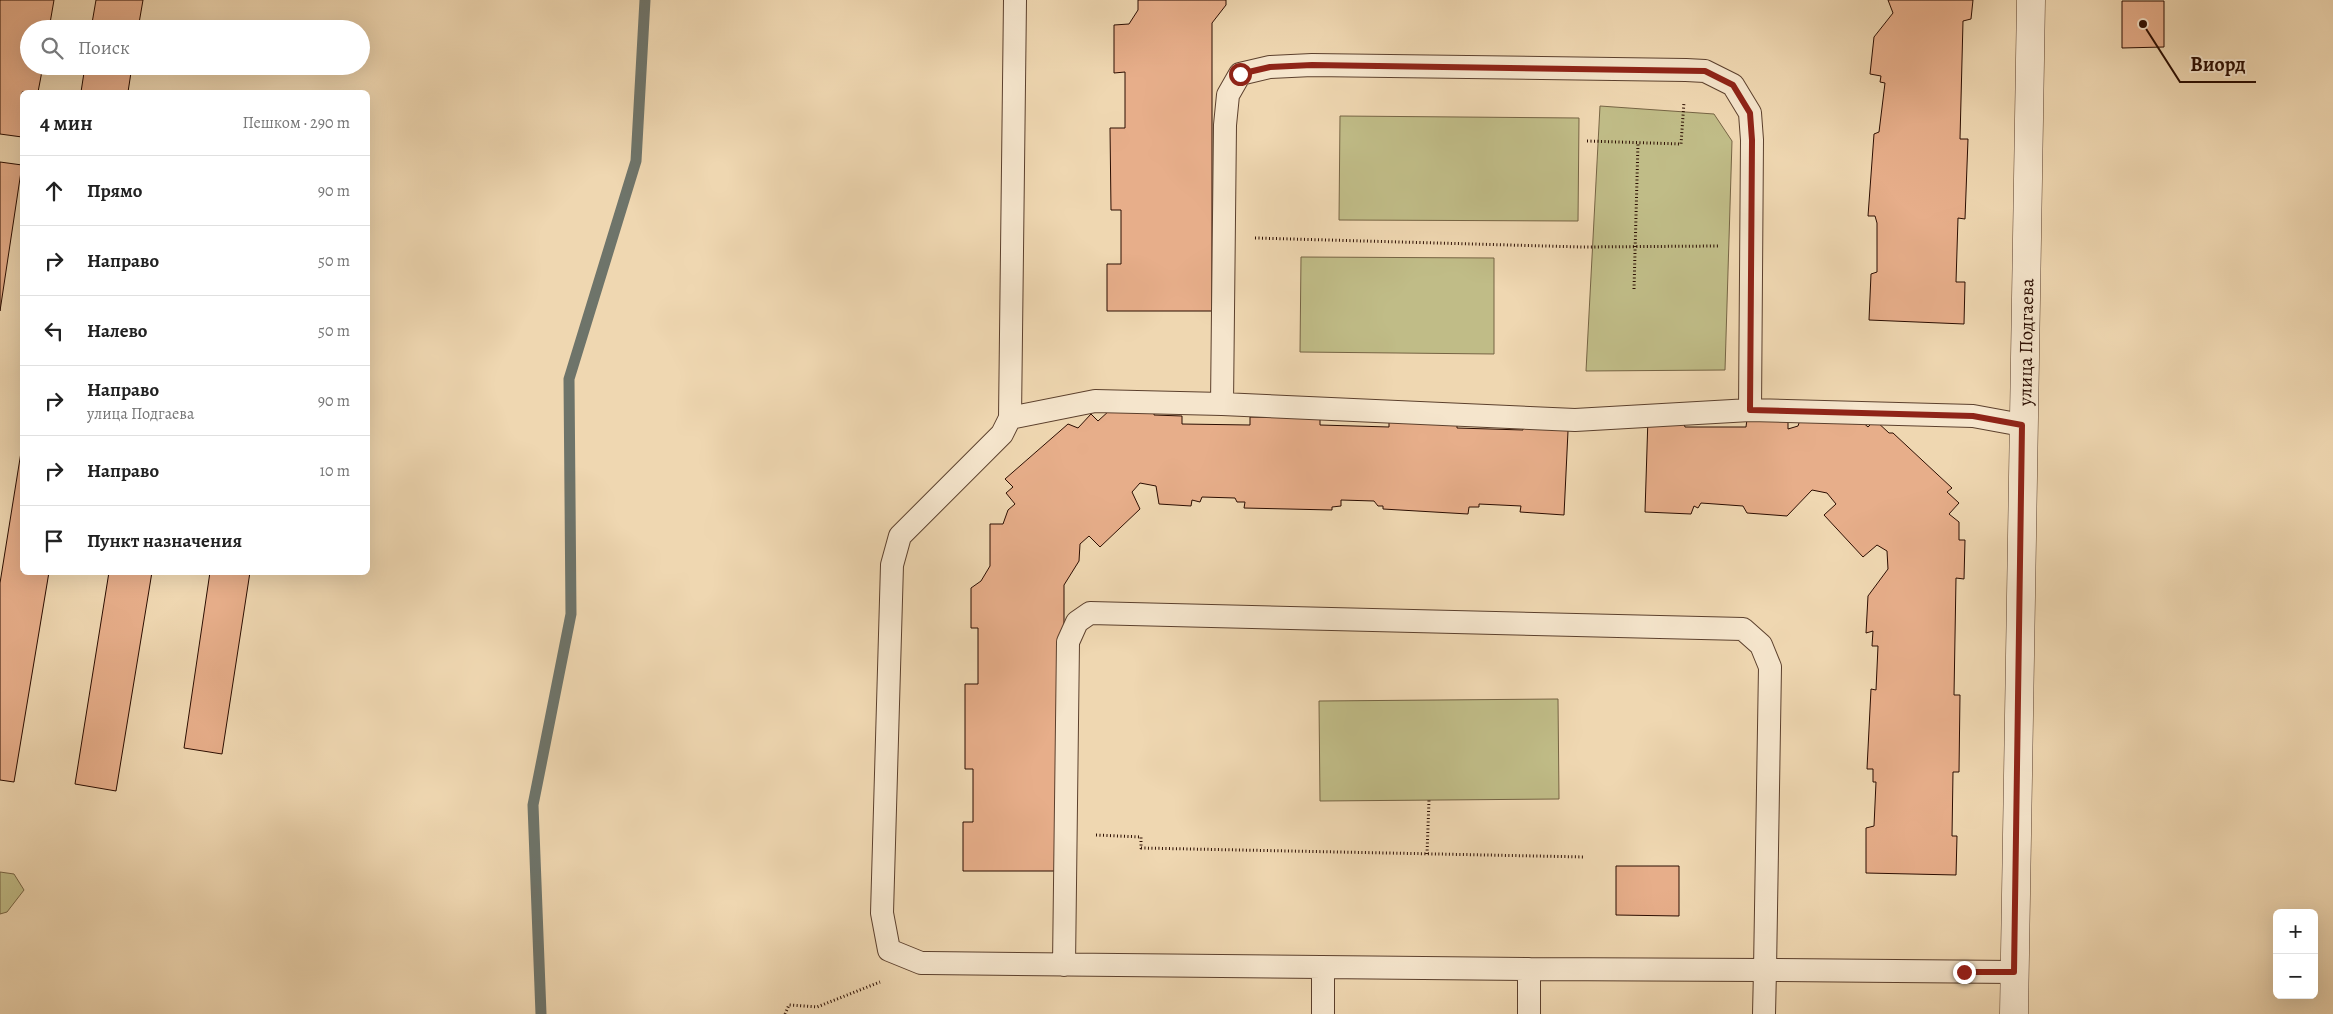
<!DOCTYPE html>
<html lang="ru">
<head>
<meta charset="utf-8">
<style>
  :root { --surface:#fff; --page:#f2f2f2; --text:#222; --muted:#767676; --line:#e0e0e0 }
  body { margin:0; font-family:Alegreya,serif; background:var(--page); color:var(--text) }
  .controls { position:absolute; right:15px; bottom:15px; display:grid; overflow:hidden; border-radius:8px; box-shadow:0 5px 20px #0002 }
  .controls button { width:45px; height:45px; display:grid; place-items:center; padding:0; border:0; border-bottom:1px solid var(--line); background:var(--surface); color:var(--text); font:25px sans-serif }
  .stop { position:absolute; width:15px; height:15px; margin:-11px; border:4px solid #8f2418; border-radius:50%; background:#fff }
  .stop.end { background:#8f2418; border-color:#fff; box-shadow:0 1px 5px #0008 }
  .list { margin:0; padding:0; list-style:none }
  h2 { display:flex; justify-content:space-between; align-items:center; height:65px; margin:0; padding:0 20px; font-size:21px }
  h2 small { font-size:16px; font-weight:400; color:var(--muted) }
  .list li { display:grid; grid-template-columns:32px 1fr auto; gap:15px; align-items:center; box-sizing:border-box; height:70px; padding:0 20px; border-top:1px solid var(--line) }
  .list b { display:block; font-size:19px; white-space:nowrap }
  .list p { margin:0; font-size:16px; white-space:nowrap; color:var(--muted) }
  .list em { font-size:16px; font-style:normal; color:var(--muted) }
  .icon { flex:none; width:28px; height:28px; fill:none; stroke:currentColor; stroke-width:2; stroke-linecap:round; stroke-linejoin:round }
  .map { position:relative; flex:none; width:2333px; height:1014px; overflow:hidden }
  .search { position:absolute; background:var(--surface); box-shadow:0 5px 20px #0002; left:20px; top:20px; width:350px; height:55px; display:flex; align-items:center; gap:12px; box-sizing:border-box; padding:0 18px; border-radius:28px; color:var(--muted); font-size:19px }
  .panel { position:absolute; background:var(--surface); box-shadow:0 5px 20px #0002; left:20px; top:90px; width:350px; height:485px; border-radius:8px }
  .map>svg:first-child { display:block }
</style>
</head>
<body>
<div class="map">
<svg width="2333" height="1014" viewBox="0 0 2333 1014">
  <rect width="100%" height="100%" fill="#efd7b1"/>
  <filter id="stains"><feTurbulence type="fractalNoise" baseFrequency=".004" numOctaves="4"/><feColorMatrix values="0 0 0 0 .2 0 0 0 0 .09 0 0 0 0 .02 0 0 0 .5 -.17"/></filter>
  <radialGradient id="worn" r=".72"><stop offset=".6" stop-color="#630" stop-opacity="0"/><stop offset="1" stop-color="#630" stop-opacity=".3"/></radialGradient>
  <!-- green -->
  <path fill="#c0bc87" stroke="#766444" d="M1600 106 1714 114 1732 141 1725 370 1586 371Z
    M1340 116 1579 118 1578 221 1339 220Z
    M1301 257 1494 258V354L1300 352Z
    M1558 699 1559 799 1320 801 1319 701Z
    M0 872 14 874 24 890 7 912 0 914Z"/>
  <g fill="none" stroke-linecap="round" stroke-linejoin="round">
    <!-- stream -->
    <path stroke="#6e746a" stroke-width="11" d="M541 1014 533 805 571 614 569 379 636 161 645 0"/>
  </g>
  <!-- building -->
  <path fill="#e7ae8a" stroke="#2b0d01" d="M0 0H54L49 29H29V66H43L38 92H22V137L0 134Z
    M96 0H143L138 29H91Z
    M1138 0H1226V5L1212 23V311H1107V264H1121V210H1111L1110 128H1125V72L1114 73V25L1129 24 1138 10Z
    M1888 0H1973L1971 19 1963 21 1960 139H1968L1965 219 1958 218 1956 282H1965L1964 324 1869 320 1871 274 1877 272V223L1875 216H1868L1874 134 1879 132 1885 83 1880 82 1881 76 1870 74 1874 37 1893 13Z
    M2122 1H2164V47L2122 48Z
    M85 66H132L128 92H81Z
    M0 162 22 165 0 311Z
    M1154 406V415L1182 416V424L1250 425V417L1320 418V425L1389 427V418L1457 420V428L1523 430V422L1561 423 1568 431 1564 515 1520 512 1521 506 1479 504V507H1469L1468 514 1383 509V506H1378L1374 501 1341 500V506L1332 507V510L1244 508 1245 502H1237L1235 498 1202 497 1200 502 1192 500 1191 506 1159 504 1156 486 1140 483 1132 492 1140 509 1100 547 1089 536 1080 544 1079 561 1064 585V871H963V822H973V769H965V684H978V628H971V588L981 581 990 566V524H1003L1008 510 1015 504 1006 493 1013 487 1005 479 1068 424 1078 428 1091 414 1098 421 1110 410Z
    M1802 414 1860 420 1868 427 1875 420 1889 433H1893L1952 488 1947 492 1959 503 1949 514 1959 522V540H1965L1964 579 1956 578 1954 695H1960L1959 772H1953L1952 836H1957L1956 875 1866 873V828L1874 826 1876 782H1873V769H1867L1871 689 1876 690 1878 646H1872L1873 631 1866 633 1868 596 1888 569 1887 551 1877 545 1863 557 1824 515 1836 504 1827 493 1812 490 1787 516 1747 513 1743 506 1701 503 1698 508 1694 506 1691 514 1645 512 1648 417 1682 419 1685 427H1746L1747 419 1788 420V429L1798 426Z
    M22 446V572H49L14 782 0 780V583Z
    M109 572H152L116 791 75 784Z
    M210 572H250L222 754 184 748Z
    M1616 866H1679V916L1616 915Z"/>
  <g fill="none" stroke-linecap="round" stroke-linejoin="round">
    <!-- lane casing -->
    <g stroke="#5c402d" stroke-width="24">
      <path id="lane" d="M1222 404 1225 125 1228 95 1240 74 1270 67 1312 65 1686 70 1705 71 1733 85 1750 113 1752 140 1750 410 1973 416 2022 425
        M1010 418 1015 0
        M1064 965 1068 642 1077 622 1090 613 1743 629 1761 645 1770 667 1765 970 2014 972
        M1323 967V1014
        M1529 969 927 963H921L889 950 882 913 892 565 900 536 1002 434 1010 418 1095 401 1222 404 1575 420 1750 410
        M1529 1014V969L1765 970 1764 1014"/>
    </g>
    <!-- street casing -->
    <g stroke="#5c402d" stroke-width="29">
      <g id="street">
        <path id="s1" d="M2014 1014 2031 0"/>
      </g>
    </g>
    <!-- path -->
    <path stroke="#2b0d01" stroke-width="3" stroke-dasharray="1 2.5" stroke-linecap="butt" d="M1587 141 1681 144 1684 102
      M1255 238 1582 247 1718 246
      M1634 289 1638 143
      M1096 835 1141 837V848L1585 857
      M1427 854 1429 800
      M785 1014 789 1005 817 1007 880 982"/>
    <!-- lane -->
    <use href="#lane" stroke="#f5e5cc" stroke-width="22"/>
    <!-- street -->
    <use href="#street" stroke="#f5e5cc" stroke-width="28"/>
  </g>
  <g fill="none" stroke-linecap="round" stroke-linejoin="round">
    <!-- route -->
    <path stroke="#8f2418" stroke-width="6" d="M1240 74 1270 67 1312 65 1705 71 1733 85 1750 113 1752 140 1750 410 1973 416 2022 425 2014 972H1964"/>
  </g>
  <g text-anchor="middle" stroke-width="4" stroke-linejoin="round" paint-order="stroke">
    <!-- street labels -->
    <g font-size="19" fill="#2b0d01" stroke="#f5e5cc">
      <text dy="7" stroke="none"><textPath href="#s1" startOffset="672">улица Подгаева</textPath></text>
    </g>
  </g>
  <!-- callouts -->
  <path fill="none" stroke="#2b0d01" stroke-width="2" d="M2143 24L2180 82H2256"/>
  <circle fill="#2b0d01" stroke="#f5e5cc" stroke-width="2" cx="2143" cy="24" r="5"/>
  <g font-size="20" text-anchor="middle" font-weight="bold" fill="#2b0d01" stroke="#f5e5cc" stroke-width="4" stroke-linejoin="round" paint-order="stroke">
    <text x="2218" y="71">Виорд</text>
  </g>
  <rect width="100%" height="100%" filter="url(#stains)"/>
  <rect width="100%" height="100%" fill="url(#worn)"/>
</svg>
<div class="controls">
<button>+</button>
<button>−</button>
</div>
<div class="stop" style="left:1240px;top:74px"></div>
<div class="stop end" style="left:1964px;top:972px"></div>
<div class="search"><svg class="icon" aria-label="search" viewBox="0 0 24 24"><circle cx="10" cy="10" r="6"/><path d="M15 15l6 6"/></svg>Поиск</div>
<section class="panel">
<h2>4 мин<small>Пешком · 290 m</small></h2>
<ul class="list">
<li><svg class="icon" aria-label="ahead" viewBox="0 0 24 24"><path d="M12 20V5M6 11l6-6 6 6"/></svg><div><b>Прямо</b></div><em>90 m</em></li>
<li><svg class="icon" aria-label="right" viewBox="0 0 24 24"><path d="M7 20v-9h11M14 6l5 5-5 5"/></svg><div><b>Направо</b></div><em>50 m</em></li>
<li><svg class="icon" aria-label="left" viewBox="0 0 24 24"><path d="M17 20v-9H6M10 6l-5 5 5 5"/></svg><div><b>Налево</b></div><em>50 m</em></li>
<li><svg class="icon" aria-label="right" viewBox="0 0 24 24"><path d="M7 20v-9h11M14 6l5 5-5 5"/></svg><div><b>Направо</b><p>улица Подгаева</p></div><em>90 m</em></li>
<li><svg class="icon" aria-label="right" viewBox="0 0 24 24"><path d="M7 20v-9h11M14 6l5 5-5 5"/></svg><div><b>Направо</b></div><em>10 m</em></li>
<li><svg class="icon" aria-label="arrive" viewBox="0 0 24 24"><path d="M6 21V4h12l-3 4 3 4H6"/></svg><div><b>Пункт назначения</b></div></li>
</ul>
</section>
</div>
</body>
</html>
